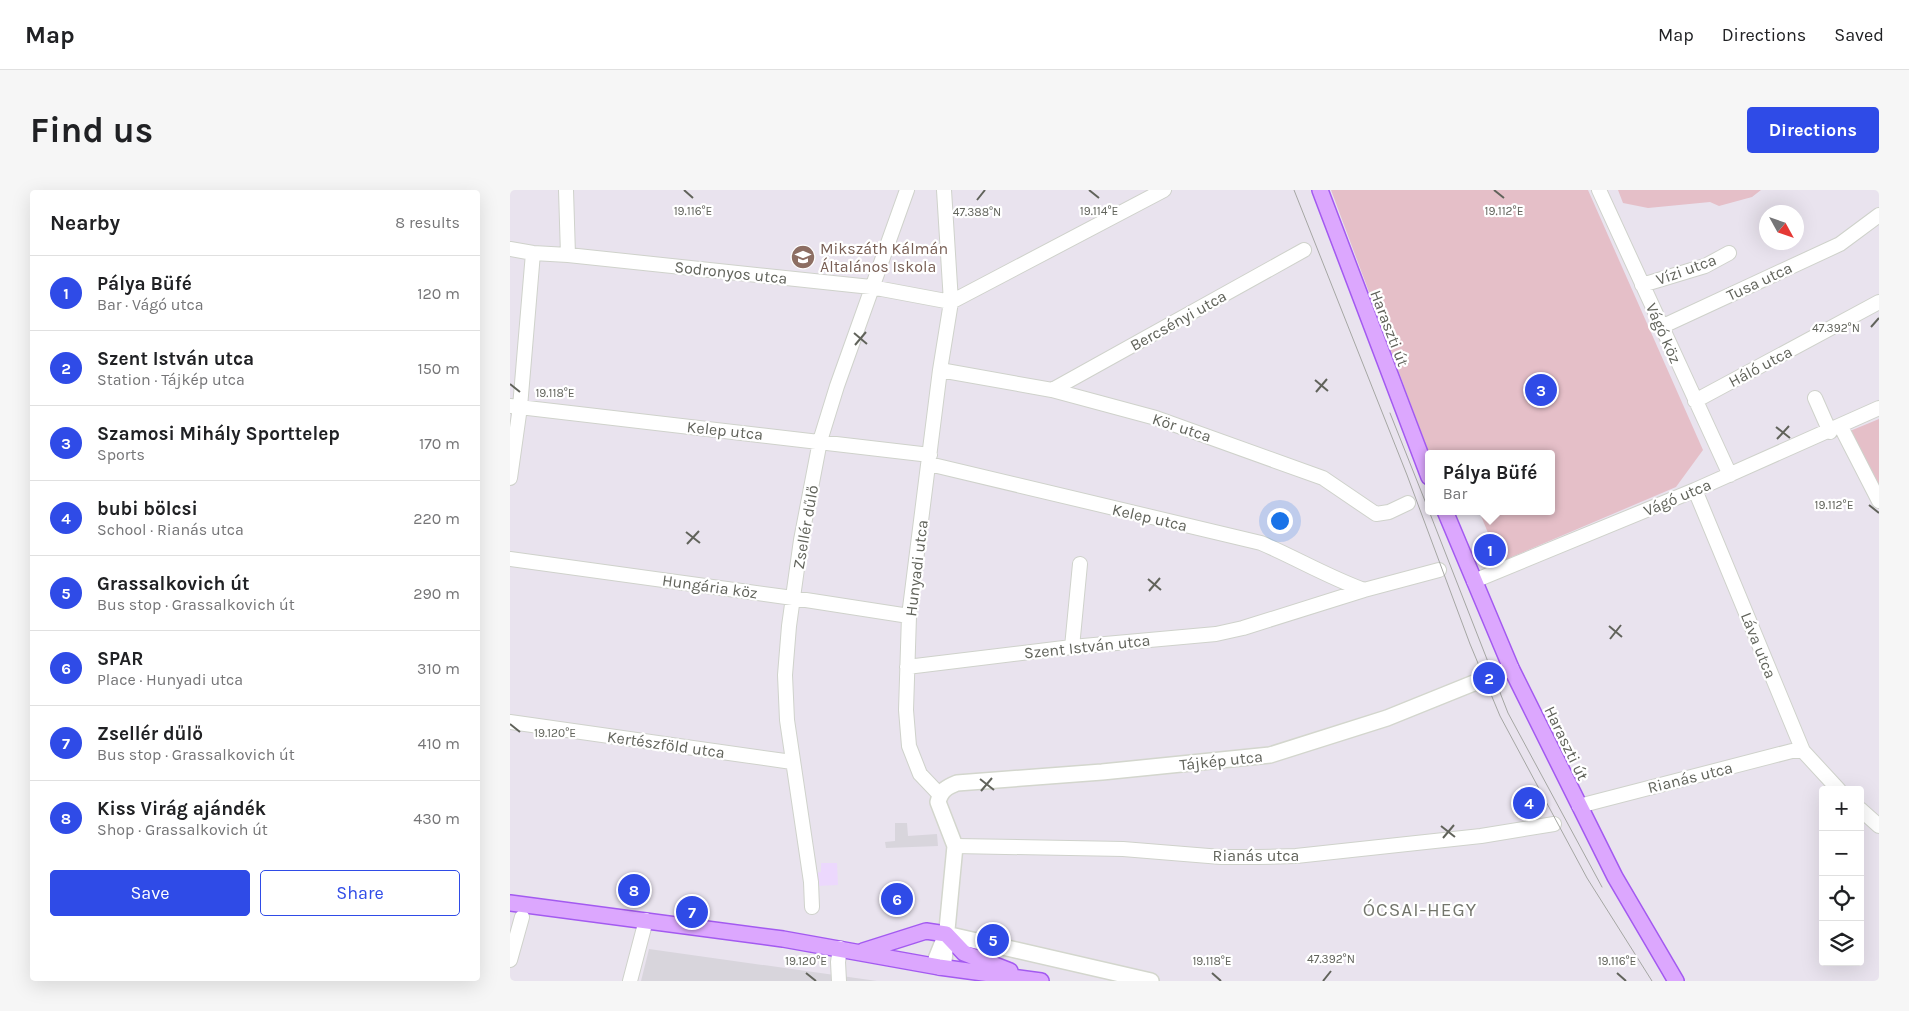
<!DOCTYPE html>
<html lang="en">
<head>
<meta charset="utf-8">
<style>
  :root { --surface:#fff; --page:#f6f6f6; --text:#202124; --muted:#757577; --line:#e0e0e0; --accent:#2f4be7 }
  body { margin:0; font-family:Karla,sans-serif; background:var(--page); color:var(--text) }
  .controls { position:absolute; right:15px; bottom:15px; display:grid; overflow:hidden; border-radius:5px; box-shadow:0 5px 20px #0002 }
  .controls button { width:45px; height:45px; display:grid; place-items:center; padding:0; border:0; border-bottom:1px solid var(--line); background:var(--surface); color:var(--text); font:25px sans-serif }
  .compass { position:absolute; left:1249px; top:15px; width:45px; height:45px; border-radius:50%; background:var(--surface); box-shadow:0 5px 20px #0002; rotate:130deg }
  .you { position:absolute; left:769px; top:330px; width:18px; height:18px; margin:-12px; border:4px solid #fff; border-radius:50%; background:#1a73e8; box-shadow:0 0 0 8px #1a73e833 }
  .badge { display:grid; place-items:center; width:32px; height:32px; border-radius:50%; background:var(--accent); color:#fff; font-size:16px; font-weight:700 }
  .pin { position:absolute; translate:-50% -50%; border:2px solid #fff; box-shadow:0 1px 5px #0006 }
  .popup { position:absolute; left:915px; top:260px; width:130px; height:65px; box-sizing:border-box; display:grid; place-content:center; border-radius:5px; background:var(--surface); filter:drop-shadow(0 1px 4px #0005); font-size:16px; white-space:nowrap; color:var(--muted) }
  .popup b { font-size:19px; color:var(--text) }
  .popup::after { content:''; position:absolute; left:50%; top:100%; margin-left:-10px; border:10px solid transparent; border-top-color:var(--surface) }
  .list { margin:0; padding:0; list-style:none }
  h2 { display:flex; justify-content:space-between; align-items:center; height:65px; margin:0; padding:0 20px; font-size:21px }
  h2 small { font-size:16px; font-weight:400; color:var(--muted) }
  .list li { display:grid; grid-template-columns:32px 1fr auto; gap:15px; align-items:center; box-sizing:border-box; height:75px; padding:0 20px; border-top:1px solid var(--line) }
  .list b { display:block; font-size:19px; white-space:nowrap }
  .list p { margin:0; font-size:16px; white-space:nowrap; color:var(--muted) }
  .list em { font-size:16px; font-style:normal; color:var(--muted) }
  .actions { display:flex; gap:10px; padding:15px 20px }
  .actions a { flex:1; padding:11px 0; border:1px solid var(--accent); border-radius:5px; text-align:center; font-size:18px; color:var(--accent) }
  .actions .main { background:var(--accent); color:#fff }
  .icon { flex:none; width:28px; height:28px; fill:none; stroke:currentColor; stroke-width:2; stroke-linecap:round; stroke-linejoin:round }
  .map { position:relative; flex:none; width:1369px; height:791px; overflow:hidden; border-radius:5px }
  header { display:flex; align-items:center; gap:30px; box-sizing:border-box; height:70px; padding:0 25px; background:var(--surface); border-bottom:1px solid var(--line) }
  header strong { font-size:24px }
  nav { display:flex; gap:28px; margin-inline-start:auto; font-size:18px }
  .intro { display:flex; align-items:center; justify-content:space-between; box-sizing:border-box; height:120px; padding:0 30px }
  h1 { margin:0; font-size:35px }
  .button { padding:12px 22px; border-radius:5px; background:var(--accent); color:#fff; font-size:18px; font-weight:700 }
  main { display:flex; gap:30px; padding:0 30px }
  aside { flex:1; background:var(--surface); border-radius:5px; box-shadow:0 5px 20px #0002 }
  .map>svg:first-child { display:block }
</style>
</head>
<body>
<header>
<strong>Map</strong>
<nav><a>Map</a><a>Directions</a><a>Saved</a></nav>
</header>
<div class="intro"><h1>Find us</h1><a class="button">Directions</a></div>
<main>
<aside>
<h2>Nearby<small>8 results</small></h2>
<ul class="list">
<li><span class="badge">1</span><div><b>Pálya Büfé</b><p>Bar · Vágó utca</p></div><em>120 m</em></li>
<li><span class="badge">2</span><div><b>Szent István utca</b><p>Station · Tájkép utca</p></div><em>150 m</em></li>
<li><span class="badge">3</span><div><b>Szamosi Mihály Sporttelep</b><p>Sports</p></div><em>170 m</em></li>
<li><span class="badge">4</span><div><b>bubi bölcsi</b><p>School · Rianás utca</p></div><em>220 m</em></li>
<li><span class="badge">5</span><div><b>Grassalkovich út</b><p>Bus stop · Grassalkovich út</p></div><em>290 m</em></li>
<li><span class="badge">6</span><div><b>SPAR</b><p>Place · Hunyadi utca</p></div><em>310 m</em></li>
<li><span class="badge">7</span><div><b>Zsellér dűlő</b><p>Bus stop · Grassalkovich út</p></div><em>410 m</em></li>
<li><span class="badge">8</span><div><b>Kiss Virág ajándék</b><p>Shop · Grassalkovich út</p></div><em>430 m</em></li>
</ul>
<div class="actions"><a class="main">Save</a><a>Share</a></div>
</aside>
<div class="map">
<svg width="1369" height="791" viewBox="0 0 1369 791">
  <rect width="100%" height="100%" fill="#e9e3ee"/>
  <!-- commercial -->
  <path fill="#ecd8fd" d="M311 673H327L328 695 306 696 305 683 311 682Z"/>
  <!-- industrial -->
  <path fill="#d8d5dc" d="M385 633H397L398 646 427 644 428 656 376 658 375 652 385 651Z
    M139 759 367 791H131Z"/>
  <!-- green -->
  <path fill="#e5bfc8" d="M821 0H1078L1193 260 1166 297 990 372 969 321H1041V264H930L928 260 919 263Z
    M1108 0H1251L1242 7 1209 16 1200 12 1138 18 1113 13Z
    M1369 229V295L1340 241Z"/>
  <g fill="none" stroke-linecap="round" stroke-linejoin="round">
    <!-- street casing -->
    <g stroke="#cfd2cb" stroke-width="16">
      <path id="street" d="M56 0 58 65
        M1089 0 1220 285
        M0 59 23 63 58 65 361 97 441 112 654 0
        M1132 95 1195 76 1219 63
        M1151 137 1330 54 1369 25
        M430 180 542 200 646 228 813 288 866 324 879 322 898 313
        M542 200 794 60
        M1305 208 1320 242
        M1185 211 1369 112
        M0 216 420 265
        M1331 237 1369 311
        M419 274 751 353C786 368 818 387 854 400
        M0 288 10 217 23 63
        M1185 300 1293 561 1329 600
        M0 369 283 408 399 426
        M964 391 1185 300 1369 218
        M562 457 570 374
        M397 477 562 457 706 444 733 438 854 400 929 380
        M0 532 282 572
        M430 605 410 584 399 556 396 520 399 426 430 180 441 112 434 0
        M1069 616 1282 561H1293
        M1350 619 1369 636
        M445 656 613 659 711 667H748L786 666 971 646 1044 634
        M302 717 301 692 277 530 275 485 279 436 291 350 310 251 327 196 397 0
        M0 770 12 727
        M120 791 136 730
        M329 791 328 772 330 758"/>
    </g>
    <!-- secondary casing -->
    <g stroke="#d3d6cd" stroke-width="18">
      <path id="secondary" d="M436 744 426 769 429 777 434 771 445 656 428 612C431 600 437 597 447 593L592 582 760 565 877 528 1001 478
        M436 744 641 791"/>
    </g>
    <!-- primary casing -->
    <g stroke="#a35af0" stroke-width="18">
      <path id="primary" d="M810 0 919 287
        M935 321 1001 478 1105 687 1166 791
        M0 713 273 749 429 777 531 791
        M353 761 416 741 436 744 454 763 500 781"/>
    </g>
    <!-- street -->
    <use href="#street" stroke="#fff" stroke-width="14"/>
    <!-- secondary -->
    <use href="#secondary" stroke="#fff" stroke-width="15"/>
    <!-- primary -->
    <use href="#primary" stroke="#dca7fe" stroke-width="15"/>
    <!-- tram -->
    <path stroke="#a5a6a3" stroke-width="1" d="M784 0 897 285 960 454 990 526 1077 688 1142 791
      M880 223 919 321
      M919 321 998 523 1092 697"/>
  </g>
  <!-- ticks -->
  <path fill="none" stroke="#61635b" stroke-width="2" d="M174 0 183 8M579 0 589 8M984 0 994 8M467 10 475 0M1361 137 1369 128M344 143 357 154M345 155 356 142M805 190 818 201M0 194 10 202M806 202 817 189M1266 237 1280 248M1267 249 1279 236M1359 315 1369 323M176 342 190 353M177 354 189 341M638 389 651 400M639 401 650 388M1099 436 1112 447M1100 449 1111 435M0 534 10 542M470 589 484 600M471 601 482 588M931 636 945 647M933 648 944 635M296 783 306 791M702 783 711 791M1107 783 1116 791M813 791 821 781"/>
  <!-- icons -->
  <defs>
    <g id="school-disc" transform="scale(1.25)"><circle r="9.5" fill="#8d6e63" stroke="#fff"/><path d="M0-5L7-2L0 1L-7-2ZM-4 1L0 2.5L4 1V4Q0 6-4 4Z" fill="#fff"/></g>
  </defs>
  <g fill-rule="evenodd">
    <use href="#school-disc" x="293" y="67"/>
  </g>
  <g text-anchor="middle" stroke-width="4.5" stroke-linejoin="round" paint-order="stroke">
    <!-- education labels -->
    <g font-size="16" fill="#785e54" stroke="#fff" text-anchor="start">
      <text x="310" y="64">Mikszáth Kálmán<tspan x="310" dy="18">Általános Iskola</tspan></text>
    </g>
    <!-- street labels -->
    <g font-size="16" fill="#61635b" stroke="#fff">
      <text transform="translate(1176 79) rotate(-20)" y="6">Vízi utca</text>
      <text transform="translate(221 82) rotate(6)" y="6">Sodronyos utca</text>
      <text transform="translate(1249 91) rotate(-25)" y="6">Tusa utca</text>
      <text transform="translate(668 130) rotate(-29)" y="6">Bercsényi utca</text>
      <text transform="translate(880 138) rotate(69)" y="6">Haraszti út</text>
      <text transform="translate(1154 143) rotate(66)" y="6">Vágó köz</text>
      <text transform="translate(1250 176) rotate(-28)" y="6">Háló utca</text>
      <text transform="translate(672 237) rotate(18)" y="6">Kör utca</text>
      <text transform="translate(215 240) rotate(6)" y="6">Kelep utca</text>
      <text transform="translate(1167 307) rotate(-23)" y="6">Vágó utca</text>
      <text transform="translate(640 327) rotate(13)" y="6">Kelep utca</text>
      <text transform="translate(295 337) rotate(-80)" y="6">Zsellér dűlő</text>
      <text transform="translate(406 378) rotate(-83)" y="6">Hunyadi utca</text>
      <text transform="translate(200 396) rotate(8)" y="6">Hungária köz</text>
      <text transform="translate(1249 455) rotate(68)" y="6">Láva utca</text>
      <text transform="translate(577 456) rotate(-6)" y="6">Szent István utca</text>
      <text transform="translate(1057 553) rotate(64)" y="6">Haraszti út</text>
      <text transform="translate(156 554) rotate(8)" y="6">Kertészföld utca</text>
      <text transform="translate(711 570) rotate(-6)" y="6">Tájkép utca</text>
      <text transform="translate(1180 587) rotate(-14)" y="6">Rianás utca</text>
      <text x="746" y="671">Rianás utca</text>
    </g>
    <!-- quarter labels -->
    <g font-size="19" letter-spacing="1" fill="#73756c" stroke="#fff">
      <text x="910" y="726">ÓCSAI-HEGY</text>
    </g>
  </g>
  <g font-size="12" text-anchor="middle" fill="#61635b" stroke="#fff" stroke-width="4.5" stroke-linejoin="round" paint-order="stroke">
    <text x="183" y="25">19.116°E</text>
    <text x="589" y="25">19.114°E</text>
    <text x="994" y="25">19.112°E</text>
    <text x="467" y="26">47.388°N</text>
    <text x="1326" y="142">47.392°N</text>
    <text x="45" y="207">19.118°E</text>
    <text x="1324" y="319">19.112°E</text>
    <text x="45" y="547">19.120°E</text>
    <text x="821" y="773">47.392°N</text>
    <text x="296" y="775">19.120°E</text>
    <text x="702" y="775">19.118°E</text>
    <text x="1107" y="775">19.116°E</text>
  </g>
</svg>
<div class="controls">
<button>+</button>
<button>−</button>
<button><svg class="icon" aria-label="locate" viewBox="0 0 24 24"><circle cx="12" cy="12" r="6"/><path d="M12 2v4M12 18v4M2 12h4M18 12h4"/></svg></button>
<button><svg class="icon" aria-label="layers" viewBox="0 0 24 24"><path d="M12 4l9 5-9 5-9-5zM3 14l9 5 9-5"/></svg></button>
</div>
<svg class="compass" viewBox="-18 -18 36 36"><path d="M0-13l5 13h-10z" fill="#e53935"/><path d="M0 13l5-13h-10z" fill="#757577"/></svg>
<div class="you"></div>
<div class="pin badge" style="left:980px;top:360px">1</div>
<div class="popup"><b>Pálya Büfé</b>Bar</div>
<div class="pin badge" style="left:979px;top:488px">2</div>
<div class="pin badge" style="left:1031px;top:200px">3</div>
<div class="pin badge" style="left:1019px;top:613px">4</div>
<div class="pin badge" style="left:483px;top:750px">5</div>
<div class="pin badge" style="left:387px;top:709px">6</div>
<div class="pin badge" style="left:182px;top:722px">7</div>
<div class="pin badge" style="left:124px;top:700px">8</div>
</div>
</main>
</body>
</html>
